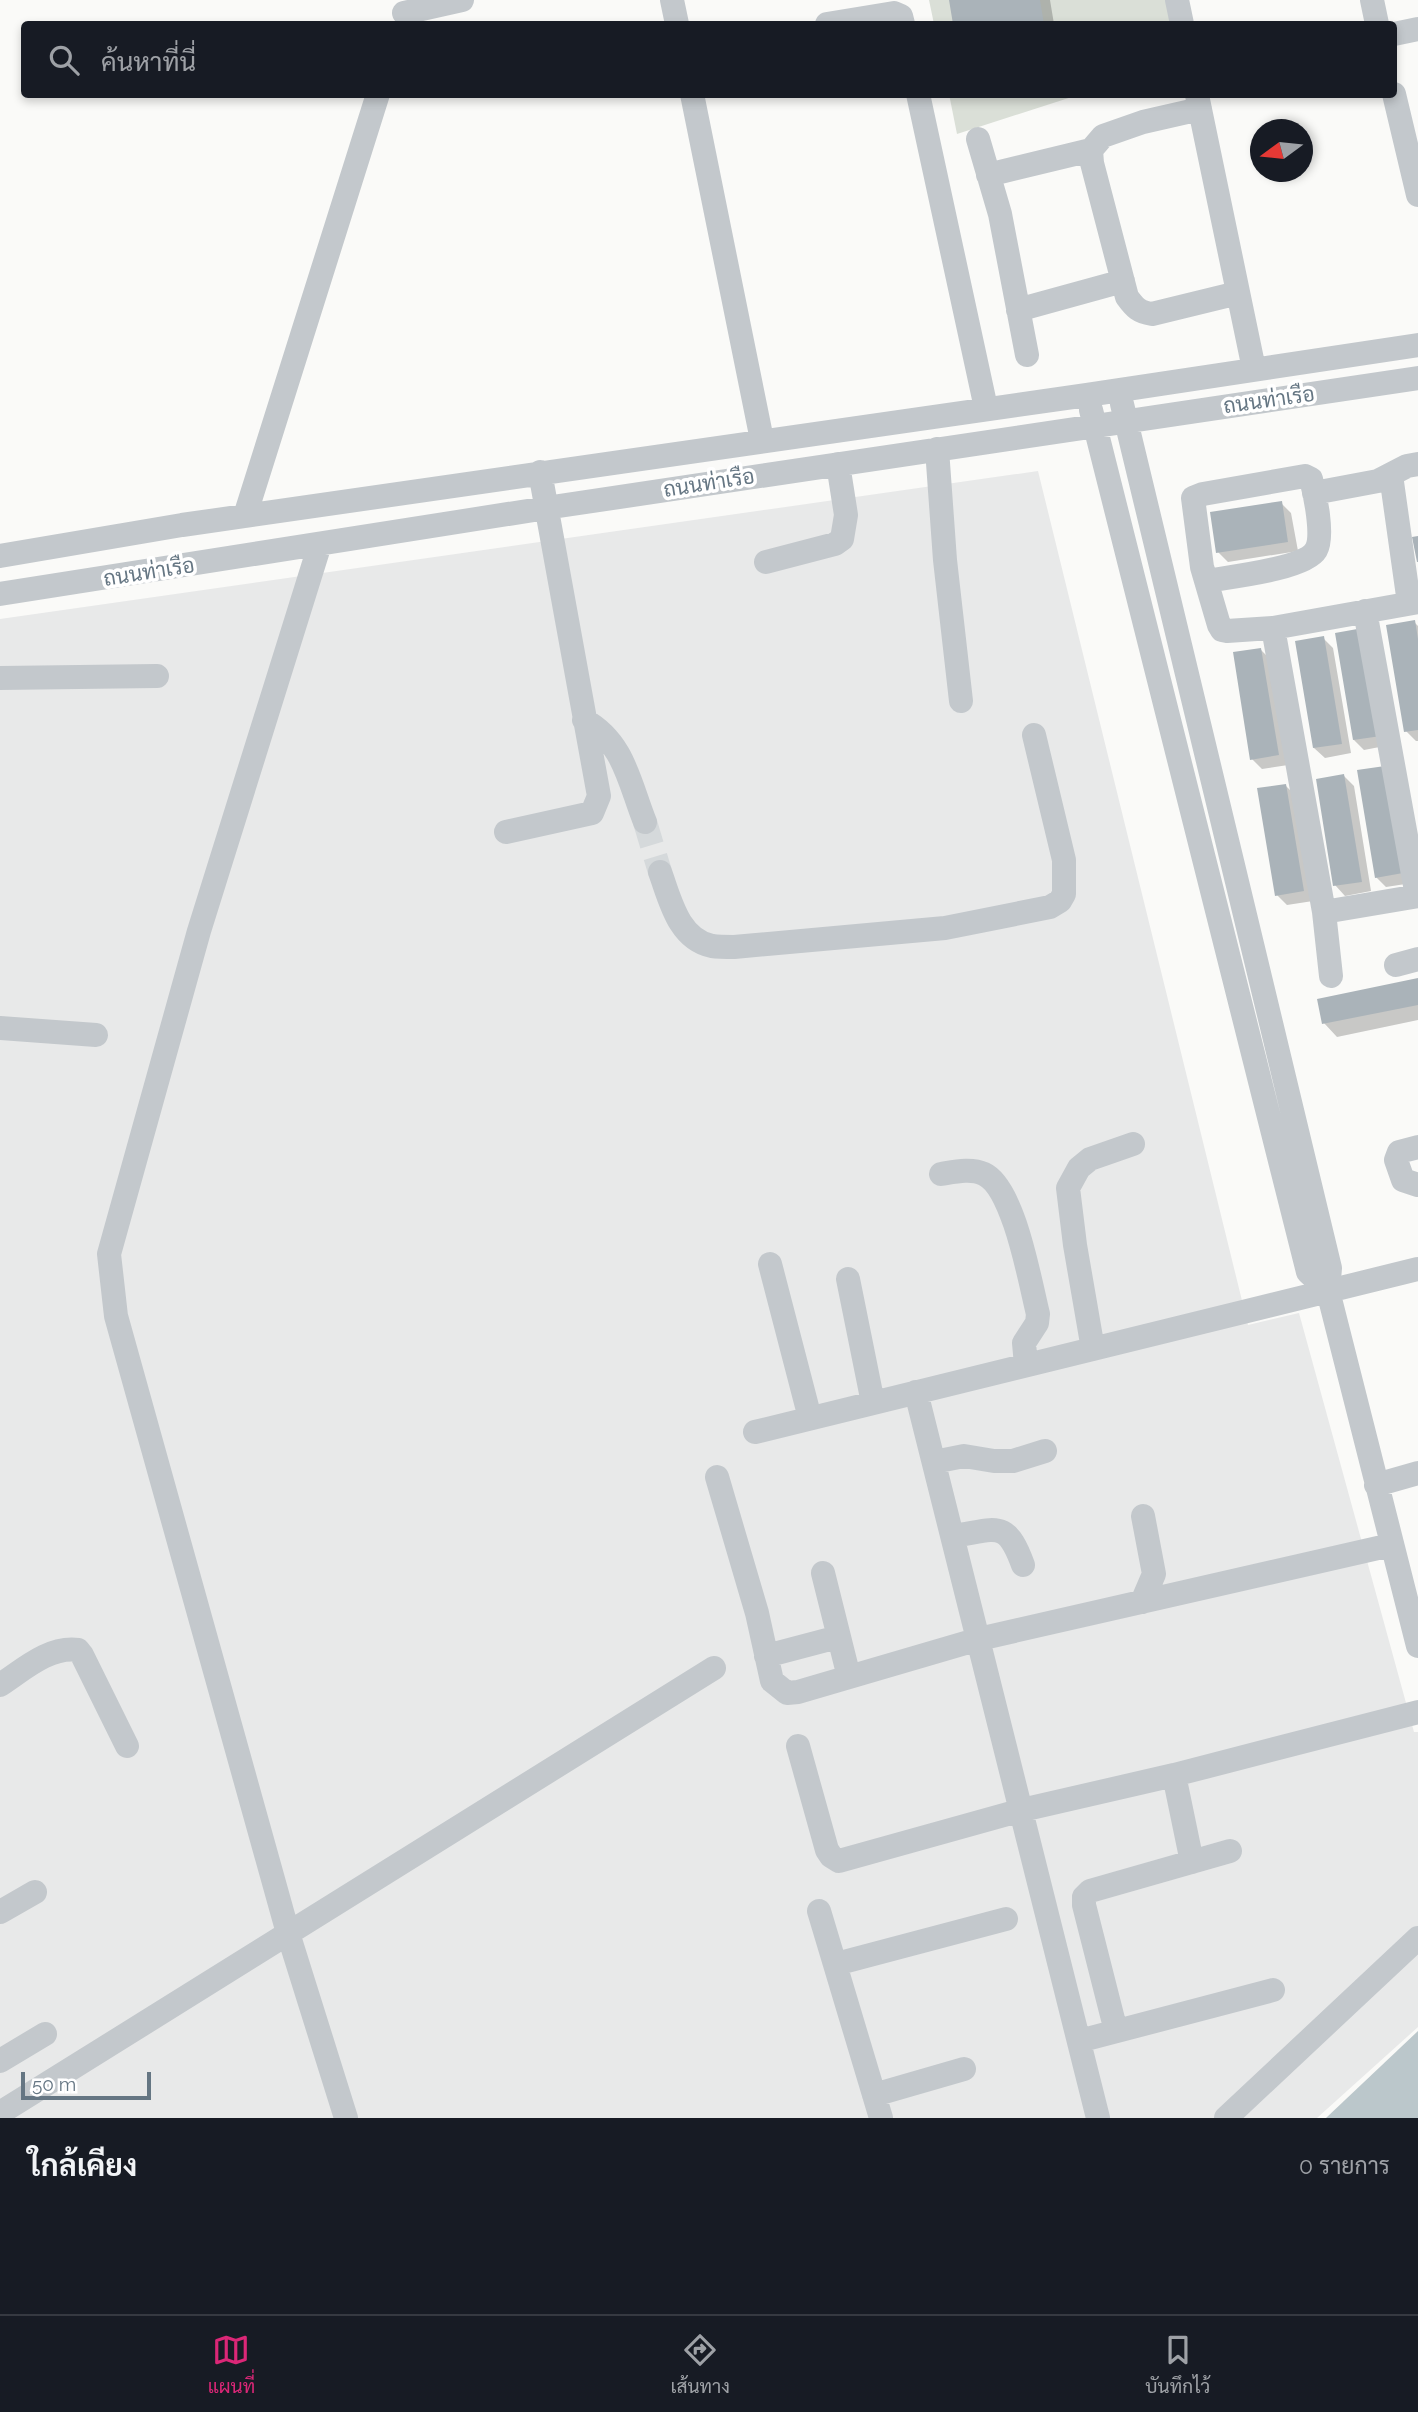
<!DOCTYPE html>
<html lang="th">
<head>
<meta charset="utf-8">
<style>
  :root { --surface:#171b24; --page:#20242c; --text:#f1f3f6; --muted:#9ea1a6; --line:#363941; --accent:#db2777 }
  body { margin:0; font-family:Raleway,Sarabun,sans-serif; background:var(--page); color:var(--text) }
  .compass { position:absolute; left:1250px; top:119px; width:63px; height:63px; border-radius:50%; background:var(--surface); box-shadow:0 4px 10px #0003; rotate:255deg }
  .scale { position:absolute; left:21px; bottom:18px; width:130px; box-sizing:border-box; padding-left:7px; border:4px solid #657683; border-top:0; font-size:19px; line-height:24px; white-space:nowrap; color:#657683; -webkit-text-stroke:5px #fff; paint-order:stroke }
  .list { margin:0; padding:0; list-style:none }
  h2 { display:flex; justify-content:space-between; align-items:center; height:91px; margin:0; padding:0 28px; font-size:30px }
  h2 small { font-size:23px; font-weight:400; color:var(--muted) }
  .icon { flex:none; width:38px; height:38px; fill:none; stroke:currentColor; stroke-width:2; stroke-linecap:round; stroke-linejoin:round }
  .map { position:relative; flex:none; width:1418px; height:2118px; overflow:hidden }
  .search { position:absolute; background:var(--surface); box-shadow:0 4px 10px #0003; left:21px; right:21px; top:21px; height:77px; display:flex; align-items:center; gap:18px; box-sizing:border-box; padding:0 24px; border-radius:7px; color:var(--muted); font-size:26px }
  .sheet { height:196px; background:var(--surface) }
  nav { display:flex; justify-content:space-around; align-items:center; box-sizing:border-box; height:98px; border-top:2px solid var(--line); background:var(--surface); font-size:19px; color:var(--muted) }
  nav a { display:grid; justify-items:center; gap:4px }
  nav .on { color:var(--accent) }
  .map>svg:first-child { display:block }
</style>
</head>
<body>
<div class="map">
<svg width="1418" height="2118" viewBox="0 0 1418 2118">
  <rect width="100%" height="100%" fill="#fafaf8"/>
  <!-- built -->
  <path fill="#e8e9e9" d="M1038 471 1248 1325 1299 1313 1414 1732H1418V2027L1317 2118H0V619Z"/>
  <!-- green -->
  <path fill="#dadfd7" d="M929 0H1166L1171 24H934Z
    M949 94 1078 95 957 134Z"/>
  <!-- water -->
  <path fill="#bbc7cb" d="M1418 2031V2118H1326Z"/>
  <!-- shadow -->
  <path fill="#0003" d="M951 0H1050L1054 24H955Z
    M1281 503 1291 513 1298 551 1228 562 1218 552Z
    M1414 622 1418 626V741H1416L1406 731Z
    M1363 630 1390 745 1364 750 1354 740Z
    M1323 638 1333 648 1351 753 1325 758 1314 748Z
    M1261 650 1271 660 1288 765 1262 769 1252 759Z
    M1385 767 1412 883 1386 887 1376 877Z
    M1344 776 1354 786 1371 891 1345 896 1335 885Z
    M1285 785 1295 795 1313 901 1287 905 1277 895Z
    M1418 980V1020L1337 1037 1324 1023Z"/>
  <!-- building -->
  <path fill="#aab3b9" d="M949 0H1040L1044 24H953Z
    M1282 501 1288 542 1216 553 1210 512Z
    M1418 536V562H1417L1412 537Z
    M1415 620 1418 639V730L1404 732 1386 625Z
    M1363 628 1381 736 1353 740 1335 633Z
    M1324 636 1342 744 1313 748 1295 641Z
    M1261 648 1279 755 1250 760 1233 652Z
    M1385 766 1403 873 1375 878 1357 770Z
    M1344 774 1362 882 1333 886 1316 779Z
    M1286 784 1304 891 1275 896 1257 788Z
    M1418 978V1005L1322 1024 1317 999Z"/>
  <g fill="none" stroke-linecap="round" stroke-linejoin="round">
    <!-- minor-tunnel -->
    <path stroke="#d5d9db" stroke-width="24" stroke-dasharray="24 12" stroke-linecap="butt" d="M645 822 660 872"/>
    <!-- minor -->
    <path stroke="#c3c8cc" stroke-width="24" d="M672 0 677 24
      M1177 0 1182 24
      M1372 0 1377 24
      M404 13 462 0
      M827 24 894 13 901 16 903 24
      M1394 34 1418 29
      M692 94 762 440
      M918 94 986 408
      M1394 94 1418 195
      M1197 95 1254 369
      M1200 109 1143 122 1103 136 1091 150 1092 163 1127 297C1135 308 1139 312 1152 314L1238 293
      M978 139 1000 214 1027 355
      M988 175 1091 150
      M1018 310 1123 281
      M1122 404 1330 1268 1328 1291 1418 1646
      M1091 410 1308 1272 1328 1291
      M937 449 945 560 961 701
      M1391 475 1409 603
      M1314 493 1378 481 1407 466 1418 464
      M245 516 378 94
      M320 544 199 931 109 1254 116 1316 288 1933 346 2118
      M0 556 182 525 1087 395 1418 345
      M766 562 835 544 842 539 846 515 838 464
      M1206 581C1229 577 1305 569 1316 550 1324 536 1315 494 1311 479L1305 476 1203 494 1193 498 1202 567 1219 625 1222 630 1227 631 1273 628 1418 602
      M0 594 559 506 1418 378
      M1365 611 1417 896
      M1273 628 1324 912 1331 976
      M0 678 157 676
      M584 720C624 742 629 782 645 822
      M506 832 592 813 599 796 540 472
      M660 872C670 899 678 939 712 946 719 947 727 947 734 947L945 928 1050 907 1060 901 1064 894V860L1034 735
      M1324 912 1418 896
      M1396 965 1418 959
      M0 1028 96 1035
      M1418 1147 1399 1152 1396 1160 1403 1180 1418 1185
      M941 1174C954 1172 971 1168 984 1174 1014 1188 1030 1282 1038 1314L1037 1323 1024 1343 1026 1365
      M770 1264 810 1418
      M848 1279 873 1403
      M1093 1349 1075 1245 1068 1188 1079 1168 1090 1159 1133 1144
      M916 1392 1098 2118
      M755 1432 1418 1269
      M934 1462 964 1456 994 1461H1013L1045 1451
      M717 1477 757 1613 772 1681 787 1693 798 1692 979 1639 1391 1545
      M1376 1485 1418 1473
      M953 1536C996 1530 1006 1518 1023 1565
      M823 1573 849 1677
      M1142 1602 1154 1574 1143 1516
      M766 1656 838 1637
      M0 1685C23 1670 49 1646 78 1650L82 1655 127 1746
      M798 1746 827 1850 831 1856 839 1861 1022 1810 1174 1775 1418 1712
      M1174 1775 1192 1862
      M819 1911 881 2118
      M0 1912 35 1892
      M836 1964 1006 1919
      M1116 2031 1084 1905V1897L1090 1891 1230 1851
      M1079 2041 1273 1990
      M0 2061 45 2034
      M874 2095 964 2069
      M0 2113 714 1668
      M1226 2118 1418 1938"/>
  </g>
  <g text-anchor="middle" stroke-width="7" stroke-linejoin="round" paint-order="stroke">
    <!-- street labels -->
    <g font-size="21" fill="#657683" stroke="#fff">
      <text transform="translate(1269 400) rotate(-8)" y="7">ถนนท่าเรือ</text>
      <text transform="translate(709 483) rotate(-9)" y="7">ถนนท่าเรือ</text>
      <text transform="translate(149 572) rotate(-9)" y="7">ถนนท่าเรือ</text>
    </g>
  </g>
</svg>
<svg class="compass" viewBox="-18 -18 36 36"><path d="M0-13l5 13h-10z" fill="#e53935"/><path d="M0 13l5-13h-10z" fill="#9ea1a6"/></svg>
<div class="scale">50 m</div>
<div class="search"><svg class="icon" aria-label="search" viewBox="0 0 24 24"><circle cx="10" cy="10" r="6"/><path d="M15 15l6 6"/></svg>ค้นหาที่นี่</div>
</div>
<section class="sheet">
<h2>ใกล้เคียง<small>0 รายการ</small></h2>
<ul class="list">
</ul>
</section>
<nav>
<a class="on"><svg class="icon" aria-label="map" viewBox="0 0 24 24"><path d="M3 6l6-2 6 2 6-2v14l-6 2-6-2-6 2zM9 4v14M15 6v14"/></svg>แผนที่</a>
<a><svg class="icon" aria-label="directions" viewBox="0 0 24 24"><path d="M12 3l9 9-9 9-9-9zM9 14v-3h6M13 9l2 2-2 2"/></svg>เส้นทาง</a>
<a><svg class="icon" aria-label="saved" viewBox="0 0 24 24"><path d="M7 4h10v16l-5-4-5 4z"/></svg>บันทึกไว้</a>
</nav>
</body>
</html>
